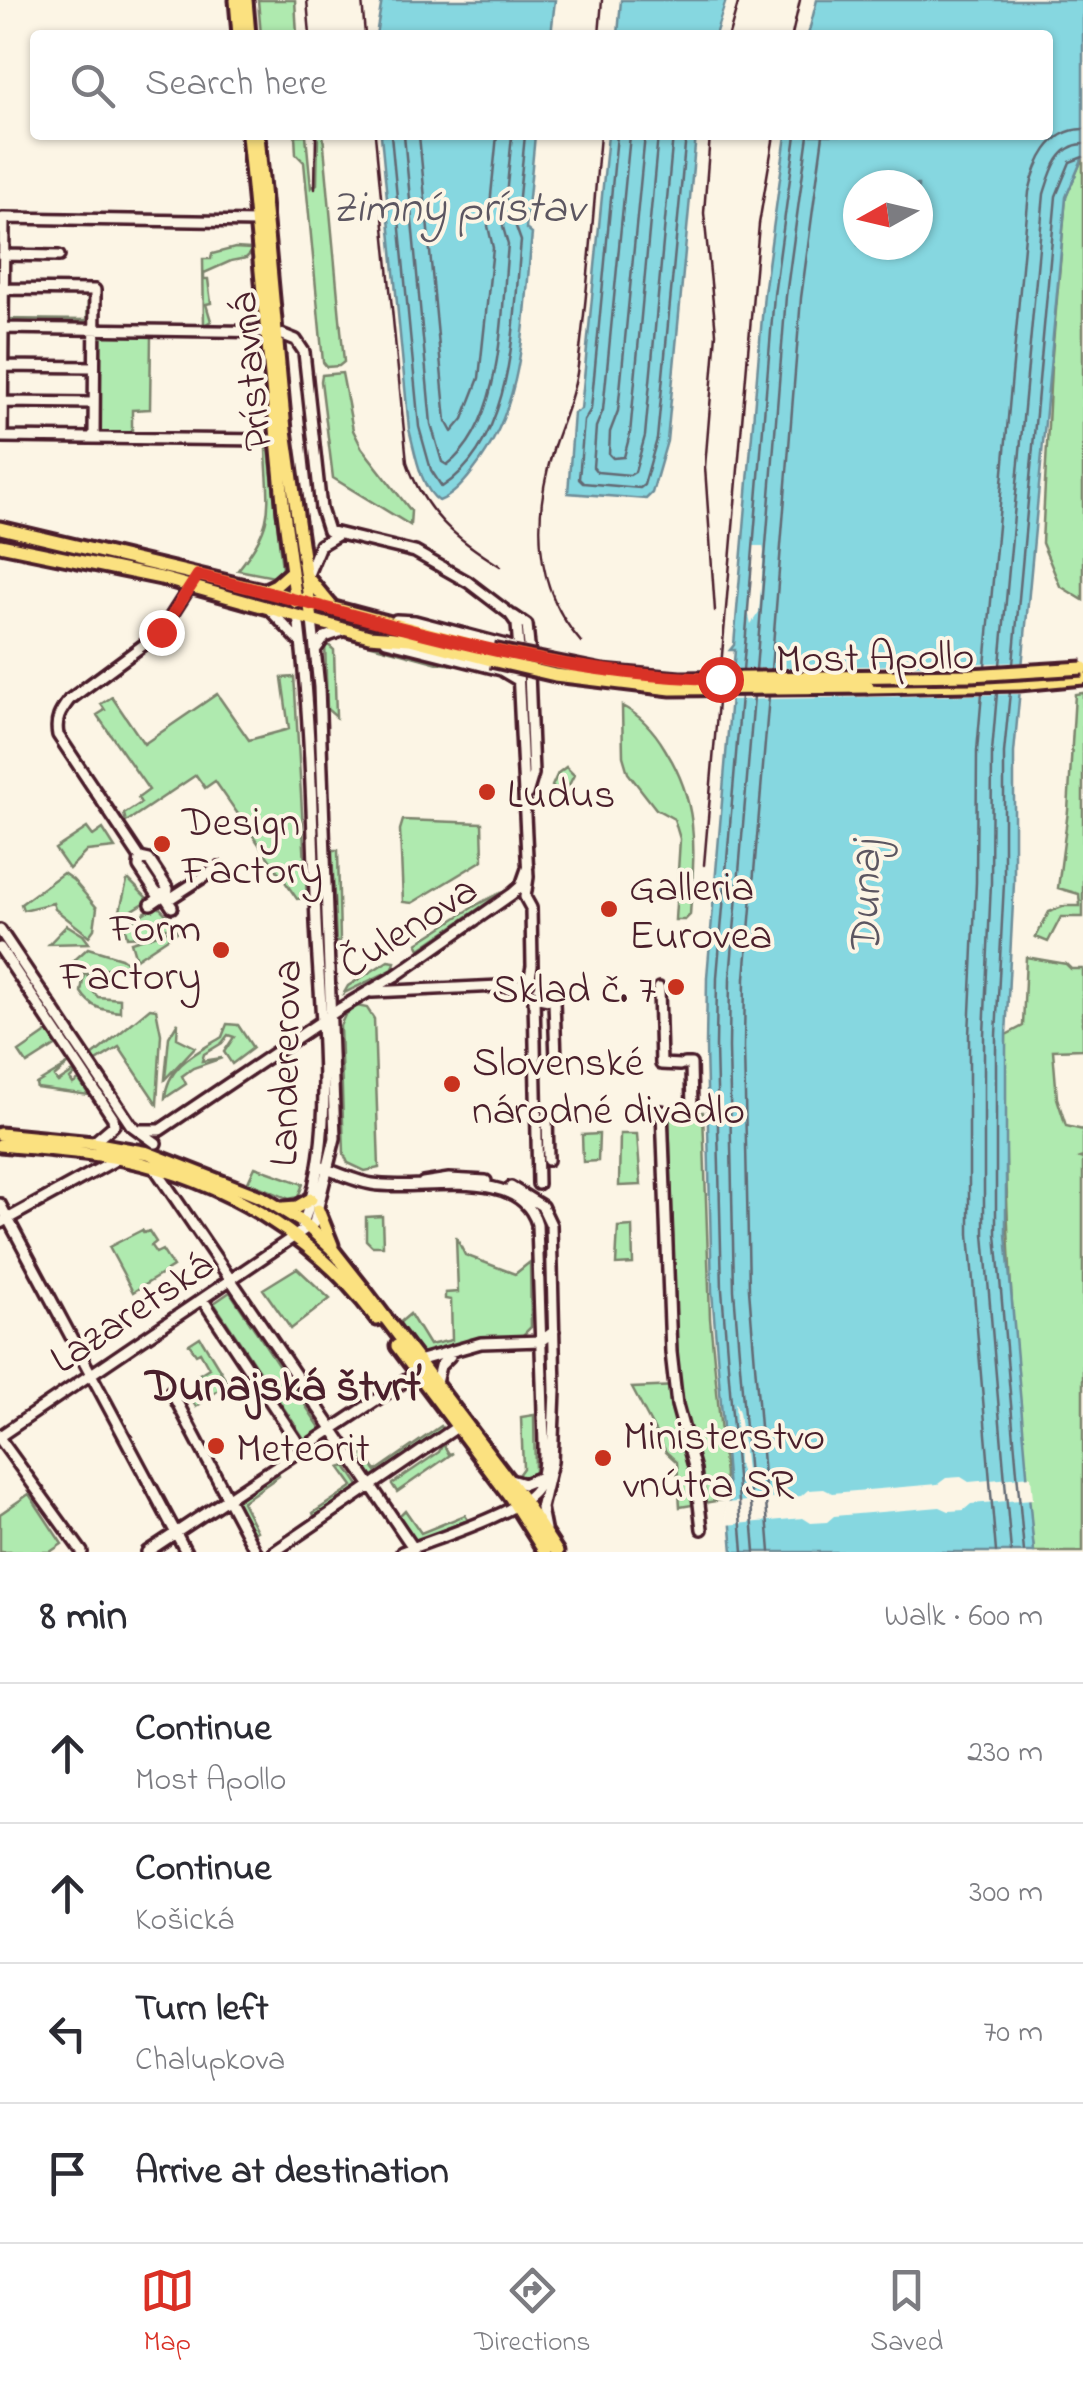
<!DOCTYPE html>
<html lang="en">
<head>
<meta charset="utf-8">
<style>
  :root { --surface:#fff; --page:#f2f2f3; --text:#2b2b33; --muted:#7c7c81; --line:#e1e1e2; --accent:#d93025 }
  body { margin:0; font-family:"Indie Flower",sans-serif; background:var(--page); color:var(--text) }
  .compass { position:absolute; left:843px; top:170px; width:90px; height:90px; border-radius:50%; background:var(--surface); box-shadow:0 2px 8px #0004; rotate:262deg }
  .stop { position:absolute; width:30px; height:30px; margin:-22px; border:8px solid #d93025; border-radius:50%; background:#fff }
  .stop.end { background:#d93025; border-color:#fff; box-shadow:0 2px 10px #0008 }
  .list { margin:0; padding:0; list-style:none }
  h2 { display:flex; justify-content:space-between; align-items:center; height:130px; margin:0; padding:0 40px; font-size:42px }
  h2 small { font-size:32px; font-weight:400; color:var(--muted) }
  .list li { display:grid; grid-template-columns:65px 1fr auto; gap:30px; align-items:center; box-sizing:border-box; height:140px; padding:0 40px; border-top:2px solid var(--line) }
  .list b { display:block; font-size:38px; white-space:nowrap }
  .list p { margin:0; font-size:32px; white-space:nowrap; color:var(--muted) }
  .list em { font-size:32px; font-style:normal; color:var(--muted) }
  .icon { flex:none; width:55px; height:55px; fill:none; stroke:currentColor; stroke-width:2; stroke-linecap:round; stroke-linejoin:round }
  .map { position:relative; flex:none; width:1083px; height:1552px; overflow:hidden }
  .search { position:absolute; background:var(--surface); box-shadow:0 2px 8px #0004; left:30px; right:30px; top:30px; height:110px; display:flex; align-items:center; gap:25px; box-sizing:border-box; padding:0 35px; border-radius:10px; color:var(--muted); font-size:38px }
  .sheet { height:690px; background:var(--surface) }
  nav { display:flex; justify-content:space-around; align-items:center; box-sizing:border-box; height:140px; border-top:2px solid var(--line); background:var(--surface); font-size:28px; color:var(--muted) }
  nav a { display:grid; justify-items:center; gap:5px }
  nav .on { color:var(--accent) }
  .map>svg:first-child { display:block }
</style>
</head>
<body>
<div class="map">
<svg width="1083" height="1552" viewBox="0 0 1083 1552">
  <rect width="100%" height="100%" fill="#fcf5e5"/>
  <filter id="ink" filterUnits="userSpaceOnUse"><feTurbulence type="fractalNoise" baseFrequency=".01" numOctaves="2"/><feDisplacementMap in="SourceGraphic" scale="20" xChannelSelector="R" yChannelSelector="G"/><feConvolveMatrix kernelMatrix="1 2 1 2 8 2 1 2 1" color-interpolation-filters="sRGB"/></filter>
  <g filter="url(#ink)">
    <!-- green -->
    <path fill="#afeaaf" stroke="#7c846d" stroke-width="2.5" d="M258 0H295L297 35H261Z
      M295 135H306L311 188 317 184 318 135H323L344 362 339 366 327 367 323 362 304 162 296 154Z
      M1083 157V600L1060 586 1042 543 1051 366 1066 197Z
      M235 248 250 249 251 253 246 258 231 261 204 273V279H208L211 303 206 304 211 321 204 325 203 259H211L212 254Z
      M88 294 92 297V319L86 324 12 323 6 319 87 320Z
      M100 335H151L150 409 132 410V433H99Z
      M342 373 353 430 362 448 411 511 410 525 333 478 321 381 322 375Z
      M269 448 282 569 274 577 238 570C277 521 268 508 266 449Z
      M335 635 481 668 438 663Z
      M325 642 334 650 336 717 327 709Z
      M294 677 295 691 307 898 297 899 215 781 205 788 196 775 126 822 124 814 141 803 138 798 149 790 97 715 105 710 101 704 112 697 144 744 217 694 249 740 289 729 282 678Z
      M1083 693V917H1061L1048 942 1036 937 1049 912 1065 906H1080L1079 894 1058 888 1068 811 1075 694Z
      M622 706C640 715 655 732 665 749 701 806 694 852 690 915L685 920H675L680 839 674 819 656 809 628 773 623 756Z
      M566 767 574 775 565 793 559 795 552 786 558 773Z
      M403 820 482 823 483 860 412 903 403 902 400 830Z
      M87 828 93 836 103 829 115 848 87 851 69 869 55 849Z
      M332 850H338L340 942H336Z
      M63 873 73 880 97 908 94 929 89 936 55 909 53 903 23 910 21 904Z
      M129 880 149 900 118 919 127 881Z
      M509 890 511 892 500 900 497 896 420 949 417 943C448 925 476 901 509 890Z
      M157 905 176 925 142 936 127 937 125 928 131 921Z
      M67 925 83 935 89 943 49 944Z
      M175 929 177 932 136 959 131 942Z
      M88 948 121 958 131 965H115L94 975 69 965Z
      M1026 957 1066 964 1071 969H1083V1049L1053 1050 1057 1098 1066 1126 1083 1130V1157L1080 1158 1083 1159V1552H1034C1015 1380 1002 1209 1006 1035L1023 1026Z
      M388 961 395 962 393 969 344 993 348 986Z
      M84 974 93 977 91 989 98 997 120 999V1012C102 1010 91 1008 81 992Z
      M357 1006 367 1008 374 1019 379 1168 365 1171 348 1163 344 1154 340 1026 345 1015Z
      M150 1008 156 1009 161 1034 157 1104 119 1047 95 1062 91 1057Z
      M178 1022 177 1038 195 1047 165 1079 169 1037Z
      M227 1024 238 1025 253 1048 232 1064 224 1052 234 1037 228 1035 222 1043 204 1054 202 1061 222 1058 193 1068 182 1076 186 1084 165 1098C167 1065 198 1052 222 1037Z
      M48 1032 57 1045 27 1064 19 1052Z
      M69 1064 54 1077 58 1082 72 1073 75 1074 70 1079 73 1084 79 1080 89 1095 37 1088 36 1084Z
      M703 1112 710 1318 725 1475 722 1500 680 1507 677 1462 666 1452 632 1388 678 1386 669 1113Z
      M599 1134 598 1161 583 1162 582 1135Z
      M620 1134H637L641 1185 619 1186Z
      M255 1167 303 1184 298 1197 289 1199 248 1182Z
      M382 1216 383 1246H372L366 1240V1217Z
      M632 1226 633 1264 616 1265 618 1227Z
      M142 1230 144 1233 149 1231 156 1242 151 1246 156 1253 162 1250 173 1267 133 1292 109 1247Z
      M456 1237 465 1255 515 1274 530 1262 531 1327 522 1336 471 1339 427 1355 418 1353 397 1325 410 1314 429 1345 452 1340 451 1300 445 1299V1293L458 1292Z
      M297 1268 330 1299 291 1329 263 1289Z
      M230 1292 321 1429 305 1440 214 1303Z
      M200 1337 228 1383 196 1407 191 1399 201 1393 199 1388 203 1386 196 1376 209 1368 200 1352 196 1354 189 1344Z
      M534 1415 535 1472 523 1478 518 1475 523 1468 521 1417Z
      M441 1426 444 1431 377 1477 372 1476 359 1458 364 1455 376 1471Z
      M443 1444 449 1454 453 1453 397 1492 392 1484 439 1452Z
      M346 1466 360 1487 315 1518 313 1513 353 1486 340 1468Z
      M278 1472 279 1476 242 1502 257 1531 253 1533 235 1500Z
      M29 1494 62 1544 50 1552H0V1514Z
      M405 1510 421 1533 465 1515 468 1520 415 1541 398 1517Z"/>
    <!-- water -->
    <path fill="#86d7e0" stroke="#6e8d98" stroke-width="2.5" fill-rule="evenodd" d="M382 0H555L551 35H376Z
      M621 0H726L715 35H618Z
      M817 0H1083V157L1066 197 1014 753V883L1006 1035V1234L1034 1552H733L712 1291 706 1047 707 977 735 650H730L734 645 764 294 786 135H1048V35H808ZM858 185H918V245H858Z
      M381 135H535L526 229 532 234C523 317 527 403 473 471 464 483 453 496 439 501 420 488 415 451 409 429Z
      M608 135H696L667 441 652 493 646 499 568 493 574 413 581 409Z"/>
    <!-- pier -->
    <path fill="#fcf5e5" d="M754 546H763L764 551 759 612 751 624 748 611Z
      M1028 662 1025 694 726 700 728 669Z
      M735 1402 739 1412 746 1470 743 1476 738 1463Z
      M1031 1476 1033 1499 971 1504 964 1510 949 1511 940 1507 834 1516 827 1522 811 1523 803 1518 726 1525 725 1503 801 1496 808 1490 824 1489 832 1493 938 1484 946 1478 961 1477 969 1482Z"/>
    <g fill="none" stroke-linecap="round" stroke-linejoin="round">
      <!-- shore -->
      <path stroke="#626973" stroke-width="2.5" d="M391 135 419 427 431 470 442 487C516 439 513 319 521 241L516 227 525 135
        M404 135 431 424 442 462 447 465C504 422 501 311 508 245L503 227 512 135
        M419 135 446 421 452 432 463 419 479 378 493 248 488 226 497 135
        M617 135 591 409 584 421 579 479 583 483 640 488 644 485 657 439 686 135
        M630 135 603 410 596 427 593 467 597 472 630 475 635 472 645 436 673 135
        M645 135 618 411 610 432 609 454 613 458 624 457 630 434 658 135
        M1013 664 1056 196 1070 162 1083 157
        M1000 665 1044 194C1051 172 1057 146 1083 144
        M985 666 1029 192C1036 162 1049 130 1083 129
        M743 670 774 295 796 135
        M756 670 786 296 808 135
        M771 670 801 298 823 135
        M1010 692 1004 753V883L996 1035V1234L1024 1552
        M982 693 977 751 976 882 969 1035V1234L996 1552
        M997 693 992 752 991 883 984 1035V1234L1011 1552
        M741 696 717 977 716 1047 722 1290 743 1552
        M754 696 730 978 729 1047 734 1290 755 1552
        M769 696 745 978 744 1047 749 1289 770 1552"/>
      <!-- minor casing -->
      <g stroke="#4a1f2b" stroke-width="16">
        <path id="minor" d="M3 218 257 222
          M4 219 2 437 277 440
          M2 255 59 256
          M0 289 95 290 94 438
          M0 328 276 332 296 340 304 352 321 509 328 531 415 552 468 582 510 614 517 624 519 651
          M3 366 94 367
          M2 402 94 403
          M307 577 320 545 339 534
          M269 609 300 642
          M298 616C311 717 312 820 316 922 320 1018 338 1135 302 1226
          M514 616 527 625 530 656
          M396 620 415 621 521 649
          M386 641 501 670 518 680
          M316 649 325 637 345 630
          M527 794 533 774 529 672
          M140 858 139 867 157 894 167 893 168 889 149 860 140 858 58 735C55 720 60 712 69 700L161 632 193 582
          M168 900 219 867
          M151 904 164 895 172 907
          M0 930 131 1125 156 1143
          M0 948 113 1118 114 1125 93 1143
          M659 988 661 1064 680 1065
          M372 992 523 985 529 982 532 966 531 908 525 897 528 877 518 670
          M684 1064H691L692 1110
          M662 1111 671 1352 677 1405 695 1470 702 1529
          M547 1114 548 1160
          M138 1130H160L341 1008 395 976 512 894 521 886 528 866
          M319 1166C336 1172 354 1181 372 1184 419 1192 520 1164 537 1224L544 1443C544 1458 545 1475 536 1489 519 1514 433 1539 402 1552
          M154 1167 414 1549
          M423 1183 449 1179 486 1181
          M538 1184 534 997 554 1001 556 1060
          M511 1187 542 1206 551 1225 555 1390 552 1462 541 1508 545 1529
          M0 1204 186 1552
          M0 1223 119 1158
          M203 1300 302 1449
          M414 1362 481 1343 541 1341 554 1331
          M436 1383 440 1366 450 1356
          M171 1391 256 1552
          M0 1436 314 1223 335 1138 319 687 312 620
          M0 1439 82 1552
          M507 1479 524 1484 539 1478
          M147 1552 408 1379 423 1376
          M274 1552 457 1427"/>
      </g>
      <!-- major casing -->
      <g stroke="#4a1f2b" stroke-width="19">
        <path id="major" d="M236 0 239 35
          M246 0 249 35
          M248 135 284 512 296 602
          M258 135 285 430 312 620
          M0 528 296 598 493 650
          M0 545 161 578 369 636 410 639 491 660
          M307 577 333 608
          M263 591 276 585 292 571
          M868 687 1019 684 1083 678
          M0 1134 93 1143 148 1153 263 1198 304 1223 332 1249 362 1287 519 1494 557 1552
          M0 1145C40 1149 82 1151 122 1159 224 1180 315 1236 377 1319
          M283 1208 297 1207 311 1199
          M318 1210 332 1245
          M397 1346 511 1498 545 1552"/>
      </g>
      <!-- minor -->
      <use href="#minor" stroke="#fcf5e5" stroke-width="9"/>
      <!-- major -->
      <use href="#major" stroke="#fbe180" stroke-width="11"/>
      <!-- rail -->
      <path stroke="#4a1f2b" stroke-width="2.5" d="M307 0 310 35
        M362 0 365 35
        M599 35 602 0
        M729 35 739 0
        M792 35 800 0
        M375 135 407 462C424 512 456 539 500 566
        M710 135 704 213 716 333 705 467 715 611
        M315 189 316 135
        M581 642C532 586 533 514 554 446 562 422 573 398 577 373 588 294 593 214 600 135
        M704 865 759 224 774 135"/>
      <!-- major-bridge casing -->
      <g stroke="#4a1f2b" stroke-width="19" stroke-linecap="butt">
        <path id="major-bridge" d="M493 650 603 672 680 679 971 675 1083 668
          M491 660 555 675 671 689 868 687"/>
      </g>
      <!-- major-bridge -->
      <use href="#major-bridge" stroke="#fbe180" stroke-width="11"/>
    </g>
  </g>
  <g fill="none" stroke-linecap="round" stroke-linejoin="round" filter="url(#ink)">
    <!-- route -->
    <path stroke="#d93025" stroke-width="12" d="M161 632 198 575C370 616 541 677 720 679"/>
  </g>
  <!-- markers -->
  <g fill="#c8321e" stroke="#fcf5e5" stroke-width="4">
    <circle cx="487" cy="792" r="10"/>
    <circle cx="162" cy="844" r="10"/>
    <circle cx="609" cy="909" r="10"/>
    <circle cx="221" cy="950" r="10"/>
    <circle cx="676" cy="987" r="10"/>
    <circle cx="452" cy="1084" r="10"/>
    <circle cx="216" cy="1446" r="10"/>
    <circle cx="603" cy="1458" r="10"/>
  </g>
  <g text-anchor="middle" stroke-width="8" stroke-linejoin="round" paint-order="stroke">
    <!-- street labels -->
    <g font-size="42" fill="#4a1f2b" stroke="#fcf5e5">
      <text transform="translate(248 372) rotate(-96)" y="15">Prístavná</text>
      <text transform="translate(875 655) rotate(-1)" y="15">Most Apollo</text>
      <text transform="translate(407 925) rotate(-33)" y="15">Čulenova</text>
      <text transform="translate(283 1063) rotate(-89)" y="15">Landererova</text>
      <text transform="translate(130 1310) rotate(-34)" y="15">Lazaretská</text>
    </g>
    <!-- poi labels -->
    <g font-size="42" fill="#4a1f2b" stroke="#fcf5e5" text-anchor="start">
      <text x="507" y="807">Ludus</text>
      <text x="182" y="835">Design<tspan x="182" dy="48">Factory</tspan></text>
      <text x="629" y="900">Galleria<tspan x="629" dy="48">Eurovea</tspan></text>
      <text x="201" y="941" text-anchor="end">Form<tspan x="201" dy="48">Factory</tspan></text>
      <text x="656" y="1002" text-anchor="end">Sklad č. 7</text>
      <text x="472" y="1075">Slovenské<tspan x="472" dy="48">národné divadlo</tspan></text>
      <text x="623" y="1449">Ministerstvo<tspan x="623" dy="48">vnútra SR</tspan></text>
      <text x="236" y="1461">Meteorit</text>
    </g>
    <!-- water labels -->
    <g font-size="45" font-style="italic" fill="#5c5661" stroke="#fcf5e5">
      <text x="457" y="221">Zimný prístav</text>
      <text transform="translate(863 898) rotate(-90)" y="16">Dunaj</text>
    </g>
    <!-- neighbourhood labels -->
    <g font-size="45" font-weight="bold" fill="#4a1f2b" stroke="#fcf5e5">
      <text x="283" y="1400">Dunajská štvrť</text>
    </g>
  </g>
</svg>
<svg class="compass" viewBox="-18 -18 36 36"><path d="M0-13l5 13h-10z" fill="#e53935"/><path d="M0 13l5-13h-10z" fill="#7c7c81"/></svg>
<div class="stop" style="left:720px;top:679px"></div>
<div class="stop end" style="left:161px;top:632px"></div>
<div class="search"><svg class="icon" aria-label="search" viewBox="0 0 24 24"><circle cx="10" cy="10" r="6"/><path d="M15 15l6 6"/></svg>Search here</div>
</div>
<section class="sheet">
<h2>8 min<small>Walk · 600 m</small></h2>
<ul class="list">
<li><svg class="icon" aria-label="ahead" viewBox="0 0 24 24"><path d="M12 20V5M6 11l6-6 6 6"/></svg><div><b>Continue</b><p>Most Apollo</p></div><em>230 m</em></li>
<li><svg class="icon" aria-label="ahead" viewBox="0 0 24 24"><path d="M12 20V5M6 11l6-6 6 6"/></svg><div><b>Continue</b><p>Košická</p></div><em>300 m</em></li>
<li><svg class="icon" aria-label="left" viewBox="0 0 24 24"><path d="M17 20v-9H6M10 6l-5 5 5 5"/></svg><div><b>Turn left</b><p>Chalupkova</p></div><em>70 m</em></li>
<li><svg class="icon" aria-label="arrive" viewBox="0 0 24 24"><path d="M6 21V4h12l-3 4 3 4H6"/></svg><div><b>Arrive at destination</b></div></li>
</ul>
</section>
<nav>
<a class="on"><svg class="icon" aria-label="map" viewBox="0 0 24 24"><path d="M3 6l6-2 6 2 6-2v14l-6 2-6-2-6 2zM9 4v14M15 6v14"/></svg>Map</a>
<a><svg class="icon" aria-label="directions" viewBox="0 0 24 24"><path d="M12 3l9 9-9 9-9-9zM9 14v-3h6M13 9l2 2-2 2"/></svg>Directions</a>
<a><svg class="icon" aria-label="saved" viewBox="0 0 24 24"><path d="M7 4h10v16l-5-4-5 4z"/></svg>Saved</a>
</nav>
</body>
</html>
